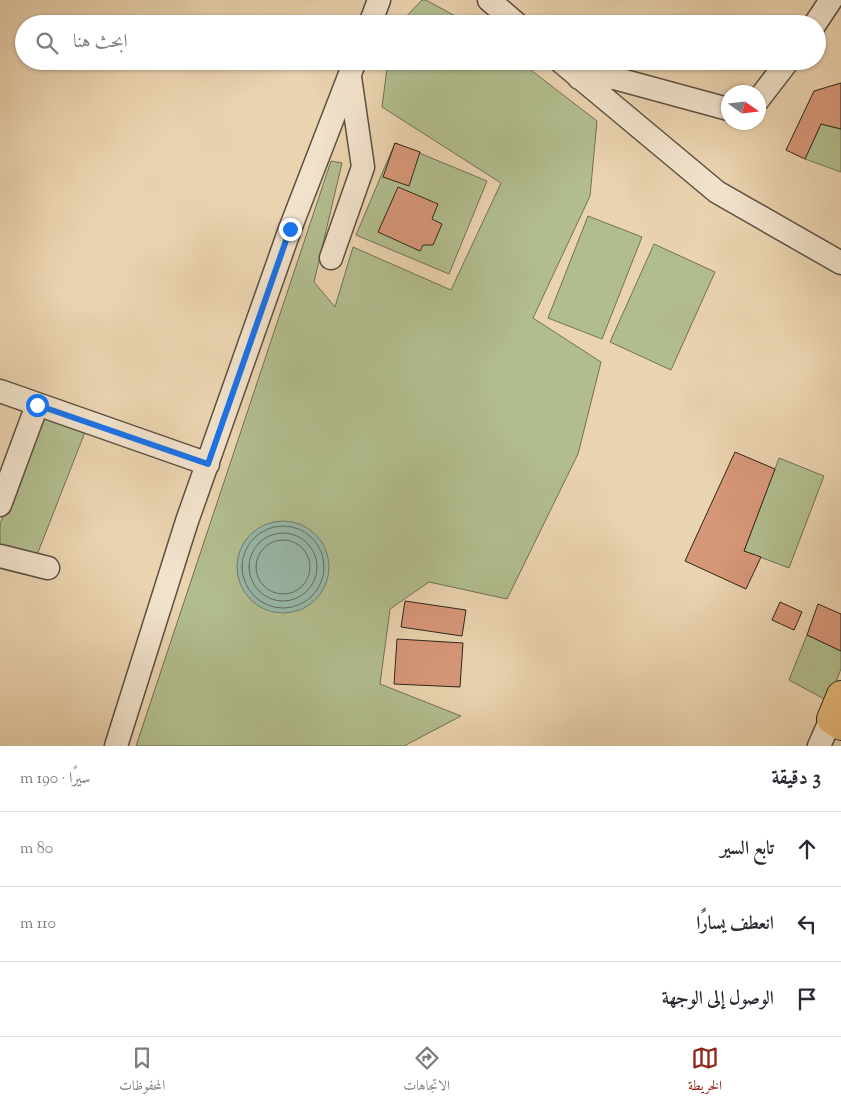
<!DOCTYPE html>
<html lang="ar">
<head>
<meta charset="utf-8">
<style>
  :root { --surface:#fff; --page:#f2f2f3; --text:#2b2b33; --muted:#7c7c81; --line:#e1e1e2; --accent:#8f2418 }
  body { margin:0; font-family:"Sorts Mill Goudy",Amiri,serif; background:var(--page); color:var(--text); direction:rtl }
  .compass { position:absolute; left:721px; top:85px; width:45px; height:45px; border-radius:50%; background:var(--surface); box-shadow:0 1px 4px #0004; rotate:104deg }
  .stop { position:absolute; width:15px; height:15px; margin:-11px; border:4px solid #1a73e8; border-radius:50%; background:#fff }
  .stop.end { background:#1a73e8; border-color:#fff; box-shadow:0 1px 5px #0008 }
  .list { margin:0; padding:0; list-style:none }
  h2 { display:flex; justify-content:space-between; align-items:center; height:65px; margin:0; padding:0 20px; font-size:21px }
  h2 small { font-size:16px; font-weight:400; color:var(--muted) }
  .list li { display:grid; grid-template-columns:32px 1fr auto; gap:15px; align-items:center; box-sizing:border-box; height:75px; padding:0 20px; border-top:1px solid var(--line) }
  .list b { display:block; font-size:19px; white-space:nowrap }
  .list em { font-size:16px; font-style:normal; color:var(--muted) }
  .icon { flex:none; width:28px; height:28px; fill:none; stroke:currentColor; stroke-width:2; stroke-linecap:round; stroke-linejoin:round }
  .map { position:relative; flex:none; width:841px; height:746px; overflow:hidden; direction:ltr }
  .search { position:absolute; background:var(--surface); box-shadow:0 1px 4px #0004; left:15px; right:15px; top:15px; height:55px; display:flex; align-items:center; gap:12px; box-sizing:border-box; padding:0 18px; border-radius:28px; color:var(--muted); font-size:19px }
  .sheet { height:290px; background:var(--surface) }
  nav { display:flex; justify-content:space-around; align-items:center; box-sizing:border-box; height:70px; border-top:1px solid var(--line); background:var(--surface); font-size:14px; color:var(--muted) }
  nav a { display:grid; justify-items:center; gap:2px }
  nav .on { color:var(--accent) }
  .map>svg:first-child { display:block }
</style>
</head>
<body>
<div class="map">
<svg width="841" height="746" viewBox="0 0 841 746">
  <rect width="100%" height="100%" fill="#ead3af"/>
  <filter id="stains"><feTurbulence type="fractalNoise" baseFrequency=".004" numOctaves="4"/><feColorMatrix values="0 0 0 0 .2 0 0 0 0 .09 0 0 0 0 .02 0 0 0 .5 -.17"/></filter>
  <radialGradient id="worn" r=".72"><stop offset=".6" stop-color="#630" stop-opacity="0"/><stop offset="1" stop-color="#630" stop-opacity=".3"/></radialGradient>
  <!-- green -->
  <path fill="#b2bd8e" stroke="#707155" d="M422 0H426L470 24H399Z
    M388 61H519L597 121 590 196 533 318 601 362 578 454 507 599 429 582 390 609 380 684 461 716 404 746H136L331 161 342 163 314 282 335 307 353 247 451 290 501 183 382 107Z
    M821 124 841 129V172L805 159Z
    M395 143 487 181 449 274 356 235Z
    M588 216 642 237 602 339 548 318Z
    M654 244 715 272 671 370 610 342Z
    M42 417 85 432 37 555 0 548V524Z
    M779 458 824 476 789 568 744 551Z
    M807 635 841 651V669L828 701 789 680Z"/>
  <!-- water -->
  <path fill="#98b8a9" stroke="#6d7d71" d="M237 567a46 46 0 1 1 92 0a46 46 0 1 1-92 0Z"/>
  <g fill="none" stroke-linecap="round" stroke-linejoin="round">
    <!-- shore -->
    <path stroke="#626e62" stroke-width="1" d="M242 567a41 41 0 1 1 82 0a41 41 0 1 1-82 0Z
      M249 567a34 34 0 1 1 68 0a34 34 0 1 1-68 0Z
      M256 567a27 27 0 1 1 54 0a27 27 0 1 1-54 0Z"/>
  </g>
  <!-- building -->
  <path fill="#d79779" stroke="#2d251c" d="M841 83V129L821 124 805 159 786 150 814 91Z
    M395 143 420 152 409 186 383 177Z
    M398 187 438 204 432 219 442 224 433 245H423L420 251 378 232Z
    M735 452 775 469 744 551 761 557 746 589 685 561Z
    M405 601 466 610 462 636 401 627Z
    M780 602 802 612 794 630 772 620Z
    M818 604 841 614V651L807 635Z
    M397 639 463 643 460 687 394 684Z"/>
  <g fill="none" stroke-linecap="round" stroke-linejoin="round">
    <!-- minor casing -->
    <g stroke="#5c5041" stroke-width="25">
      <path id="minor" d="M489 0 517 24
        M370 24 379 0
        M815 24 831 0
        M560 61 717 192 841 263
        M579 78H614L728 109
        M758 100 788 61
        M331 258 363 167 350 77
        M0 391 208 464
        M0 505 37 405
        M0 556 48 568
        M116 746 187 521 290 229 355 61
        M819 746 831 719"/>
    </g>
    <!-- major casing -->
    <g stroke="#2d251c" stroke-width="30">
      <path id="major" d="M841 695 831 719 841 726"/>
    </g>
    <!-- minor -->
    <use href="#minor" stroke="#f1e2cb" stroke-width="22"/>
    <!-- major -->
    <use href="#major" stroke="#e5ba78" stroke-width="28"/>
  </g>
  <g fill="none" stroke-linecap="round" stroke-linejoin="round">
    <!-- route -->
    <path stroke="#1a73e8" stroke-width="6" d="M37 405 208 464 290 229"/>
  </g>
  <rect width="100%" height="100%" filter="url(#stains)"/>
  <rect width="100%" height="100%" fill="url(#worn)"/>
</svg>
<svg class="compass" viewBox="-18 -18 36 36"><path d="M0-13l5 13h-10z" fill="#e53935"/><path d="M0 13l5-13h-10z" fill="#7c7c81"/></svg>
<div class="stop" style="left:37px;top:405px"></div>
<div class="stop end" style="left:290px;top:229px"></div>
<div class="search"><svg class="icon" aria-label="search" viewBox="0 0 24 24"><circle cx="10" cy="10" r="6"/><path d="M15 15l6 6"/></svg>ابحث هنا</div>
</div>
<section class="sheet">
<h2>3 دقيقة<small>سيرًا · 190 m</small></h2>
<ul class="list">
<li><svg class="icon" aria-label="ahead" viewBox="0 0 24 24"><path d="M12 20V5M6 11l6-6 6 6"/></svg><div><b>تابع السير</b></div><em>80 m</em></li>
<li><svg class="icon" aria-label="left" viewBox="0 0 24 24"><path d="M17 20v-9H6M10 6l-5 5 5 5"/></svg><div><b>انعطف يسارًا</b></div><em>110 m</em></li>
<li><svg class="icon" aria-label="arrive" viewBox="0 0 24 24"><path d="M6 21V4h12l-3 4 3 4H6"/></svg><div><b>الوصول إلى الوجهة</b></div></li>
</ul>
</section>
<nav>
<a class="on"><svg class="icon" aria-label="map" viewBox="0 0 24 24"><path d="M3 6l6-2 6 2 6-2v14l-6 2-6-2-6 2zM9 4v14M15 6v14"/></svg>الخريطة</a>
<a><svg class="icon" aria-label="directions" viewBox="0 0 24 24"><path d="M12 3l9 9-9 9-9-9zM9 14v-3h6M13 9l2 2-2 2"/></svg>الاتجاهات</a>
<a><svg class="icon" aria-label="saved" viewBox="0 0 24 24"><path d="M7 4h10v16l-5-4-5 4z"/></svg>المحفوظات</a>
</nav>
</body>
</html>
